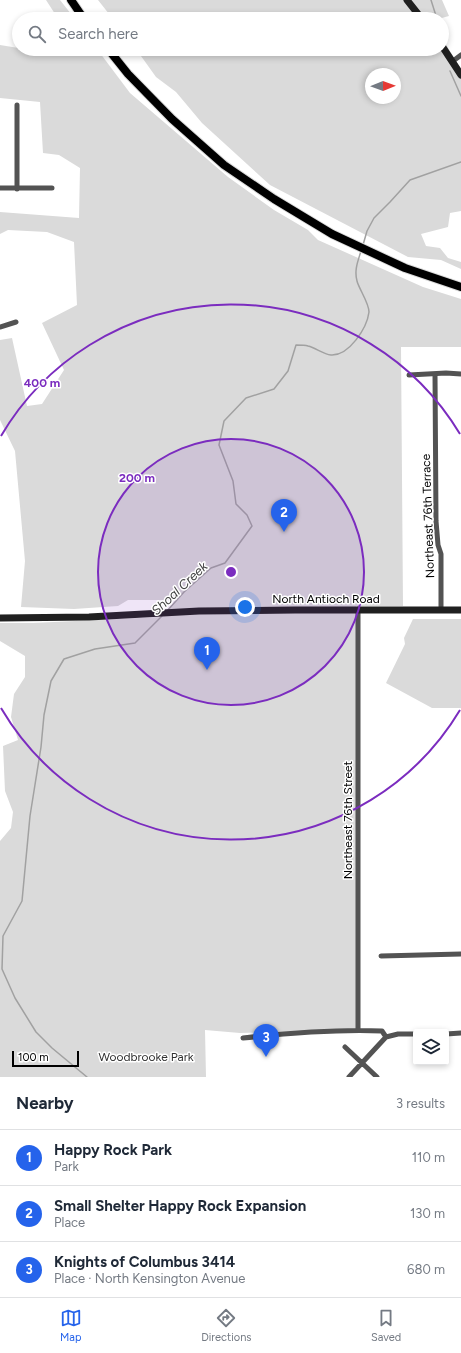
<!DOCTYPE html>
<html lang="en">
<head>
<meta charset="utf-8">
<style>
  :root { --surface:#fff; --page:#f6f6f7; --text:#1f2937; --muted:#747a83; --line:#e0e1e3; --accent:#2563eb }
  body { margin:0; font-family:Figtree,sans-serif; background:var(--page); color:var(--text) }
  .controls { position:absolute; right:12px; bottom:12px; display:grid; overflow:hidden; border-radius:4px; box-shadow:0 2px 6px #0003 }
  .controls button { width:36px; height:36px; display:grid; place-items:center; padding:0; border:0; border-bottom:1px solid var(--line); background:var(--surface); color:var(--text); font:20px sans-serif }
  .compass { position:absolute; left:365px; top:68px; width:36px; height:36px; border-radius:50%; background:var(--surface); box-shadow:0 2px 6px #0003; rotate:89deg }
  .scale { position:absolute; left:12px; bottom:10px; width:67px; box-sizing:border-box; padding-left:4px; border:2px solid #000; border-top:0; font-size:11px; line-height:14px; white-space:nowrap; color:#000; -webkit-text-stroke:3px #fff; paint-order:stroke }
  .you { position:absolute; left:245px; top:607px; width:14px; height:14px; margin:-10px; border:3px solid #fff; border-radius:50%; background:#1a73e8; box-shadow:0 0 0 6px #1a73e833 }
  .badge { display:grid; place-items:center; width:26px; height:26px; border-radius:50%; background:var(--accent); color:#fff; font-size:13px; font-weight:700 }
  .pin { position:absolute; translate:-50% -33px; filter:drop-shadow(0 1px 2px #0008) }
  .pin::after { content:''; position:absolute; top:21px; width:14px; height:12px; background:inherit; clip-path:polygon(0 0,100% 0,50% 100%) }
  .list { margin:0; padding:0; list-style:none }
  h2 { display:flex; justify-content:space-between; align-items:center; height:52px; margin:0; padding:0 16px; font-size:17px }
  h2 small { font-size:13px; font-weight:400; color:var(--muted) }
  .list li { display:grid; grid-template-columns:26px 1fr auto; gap:12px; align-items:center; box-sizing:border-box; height:56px; padding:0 16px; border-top:1px solid var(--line) }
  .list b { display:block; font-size:15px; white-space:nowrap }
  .list p { margin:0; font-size:13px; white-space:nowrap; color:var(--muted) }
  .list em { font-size:13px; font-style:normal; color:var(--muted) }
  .icon { flex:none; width:22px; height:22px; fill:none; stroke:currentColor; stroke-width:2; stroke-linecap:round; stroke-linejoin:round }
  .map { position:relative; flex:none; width:461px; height:1077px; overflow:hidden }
  .search { position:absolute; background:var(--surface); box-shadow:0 2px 6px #0003; left:12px; right:12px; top:12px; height:44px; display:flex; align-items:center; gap:10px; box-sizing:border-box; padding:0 14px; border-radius:22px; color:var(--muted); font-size:15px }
  .sheet { height:220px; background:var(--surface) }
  nav { display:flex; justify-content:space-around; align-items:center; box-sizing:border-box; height:56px; border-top:1px solid var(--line); background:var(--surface); font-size:11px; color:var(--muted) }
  nav a { display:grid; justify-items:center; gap:2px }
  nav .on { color:var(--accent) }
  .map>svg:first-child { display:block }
</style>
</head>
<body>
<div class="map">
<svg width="461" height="1077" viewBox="0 0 461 1077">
  <rect width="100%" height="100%" fill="#fff"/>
  <!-- green -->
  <path fill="#dadada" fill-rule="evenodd" d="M46 0H60L75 19H56L57 17Z
    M98 0H442L449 16 438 19H113Z
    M442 38 461 69V211L450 213 448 227 421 234 426 246 440 248 448 258 461 262V269L441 260 408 257 270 185 202 123 176 92 156 77 136 49H442ZM371 74H395V98H371Z
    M0 45 43 52 44 49H97L130 93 228 177 274 210 308 230 318 240 423 287 461 299V347H401L403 606H356L358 1030 240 1033 205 1030 206 1077H0V841L11 828 13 812 5 791 3 746 18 740 11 717 14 694 25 677V656L0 641V623H33L160 617 180 596 172 597 169 600H128L118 606 74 609 21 607 25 561 15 451 0 420V340L12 338 27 406 42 404 64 370 42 323 77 305 74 242 47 232 8 230 0 234V212L79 218 80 168 59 155 43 153 40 102 0 98Z
    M413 619H461V708H432L386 683 405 644 404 638Z"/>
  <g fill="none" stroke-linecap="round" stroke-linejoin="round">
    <!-- stream -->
    <path stroke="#a1a1a1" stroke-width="1.5" d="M431 0 437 19
      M450 71 461 96
      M363 245 367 231 374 218 390 202 410 180 461 162
      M167 611 184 592 211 568 225 563 252 526 247 515 236 504 233 481 219 445 224 421 246 398 274 389 288 371 296 345C300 345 305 345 308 346 316 348 323 354 331 355 349 356 367 328 369 312 369 303 359 289 357 281 354 270 358 261 361 251
      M87 1077 52 1048 36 1032 15 998 2 969 3 936 22 901 30 816 41 747 44 715 51 681 64 659 95 649 135 643 162 616"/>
    <!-- primary casing -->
    <g stroke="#dbdbdb" stroke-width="10">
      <path id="primary" d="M71 0 84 19
        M108 49 128 74 172 119 224 165 274 199 332 234 405 268 461 287"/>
    </g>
    <!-- street -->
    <path stroke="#535353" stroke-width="5" d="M453 61 461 55
      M0 188H52
      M17 189V105
      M0 327 16 322
      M435 374 436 521 438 545 441 554V610
      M409 375 446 373 461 374
      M381 956 461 954
      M358 1030V609
      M446 1034 461 1033
      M243 1038C289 1033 336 1029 382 1031L386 1037
      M345 1047 377 1077
      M349 1077 386 1037 398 1034H416"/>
    <!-- secondary -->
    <path stroke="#202020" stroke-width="7" d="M407 0 422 19
      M442 46 461 75
      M0 618 89 617 199 611 295 610H461"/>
    <!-- primary -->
    <use href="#primary" stroke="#000" stroke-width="8"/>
  </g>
  <!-- distance rings -->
  <circle cx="231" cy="572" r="133" fill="#7b2cbf" fill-opacity=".12"/>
  <g fill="none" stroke="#7b2cbf" stroke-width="2">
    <circle cx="231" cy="572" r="133"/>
    <path d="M460 710A267 267 0 0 1 1 708M1 436A267 267 0 0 1 460 434"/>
  </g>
  <g text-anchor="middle" stroke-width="3" stroke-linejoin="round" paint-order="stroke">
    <!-- street labels -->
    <g font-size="12" fill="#000" stroke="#fff">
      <text transform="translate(428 516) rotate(-92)" y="4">Northeast 76th Terrace</text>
      <text x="326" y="603">North Antioch Road</text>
      <text transform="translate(348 820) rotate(-90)" y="4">Northeast 76th Street</text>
    </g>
    <!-- park labels -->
    <g font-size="12" fill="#313131" stroke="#fff">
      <text x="146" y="1061">Woodbrooke Park</text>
    </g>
    <!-- water labels -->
    <g font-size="13" font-style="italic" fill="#424242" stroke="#fff">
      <text transform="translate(179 588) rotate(-43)" y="5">Shoal Creek</text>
    </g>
  </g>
  <circle cx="231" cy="572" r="6" fill="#7b2cbf" stroke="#fff" stroke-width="2"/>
  <g font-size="12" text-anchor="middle" font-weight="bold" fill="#7b2cbf" stroke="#fff" stroke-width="3" stroke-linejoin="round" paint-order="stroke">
    <text x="42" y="387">400 m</text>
    <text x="137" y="482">200 m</text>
  </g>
</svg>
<div class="controls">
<button><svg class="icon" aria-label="layers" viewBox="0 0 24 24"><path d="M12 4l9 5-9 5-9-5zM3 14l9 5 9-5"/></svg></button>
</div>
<svg class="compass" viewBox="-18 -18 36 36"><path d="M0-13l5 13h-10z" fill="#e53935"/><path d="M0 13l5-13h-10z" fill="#747a83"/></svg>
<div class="scale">100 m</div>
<div class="you"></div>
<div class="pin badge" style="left:207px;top:670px">1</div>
<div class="pin badge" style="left:284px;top:532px">2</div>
<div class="pin badge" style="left:266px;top:1057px">3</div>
<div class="search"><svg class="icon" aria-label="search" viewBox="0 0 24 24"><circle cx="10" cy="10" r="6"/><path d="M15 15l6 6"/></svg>Search here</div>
</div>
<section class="sheet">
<h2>Nearby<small>3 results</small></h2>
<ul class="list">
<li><span class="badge">1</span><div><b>Happy Rock Park</b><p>Park</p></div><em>110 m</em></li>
<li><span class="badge">2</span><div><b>Small Shelter Happy Rock Expansion</b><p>Place</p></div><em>130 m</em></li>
<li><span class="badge">3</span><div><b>Knights of Columbus 3414</b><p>Place · North Kensington Avenue</p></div><em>680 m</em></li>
</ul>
</section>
<nav>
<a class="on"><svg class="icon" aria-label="map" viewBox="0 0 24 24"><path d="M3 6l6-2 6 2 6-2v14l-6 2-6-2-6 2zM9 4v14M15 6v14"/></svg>Map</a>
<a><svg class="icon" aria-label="directions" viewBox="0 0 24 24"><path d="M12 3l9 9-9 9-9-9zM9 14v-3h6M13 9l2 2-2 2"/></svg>Directions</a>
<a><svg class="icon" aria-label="saved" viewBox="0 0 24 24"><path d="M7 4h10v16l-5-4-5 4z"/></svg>Saved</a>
</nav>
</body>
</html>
